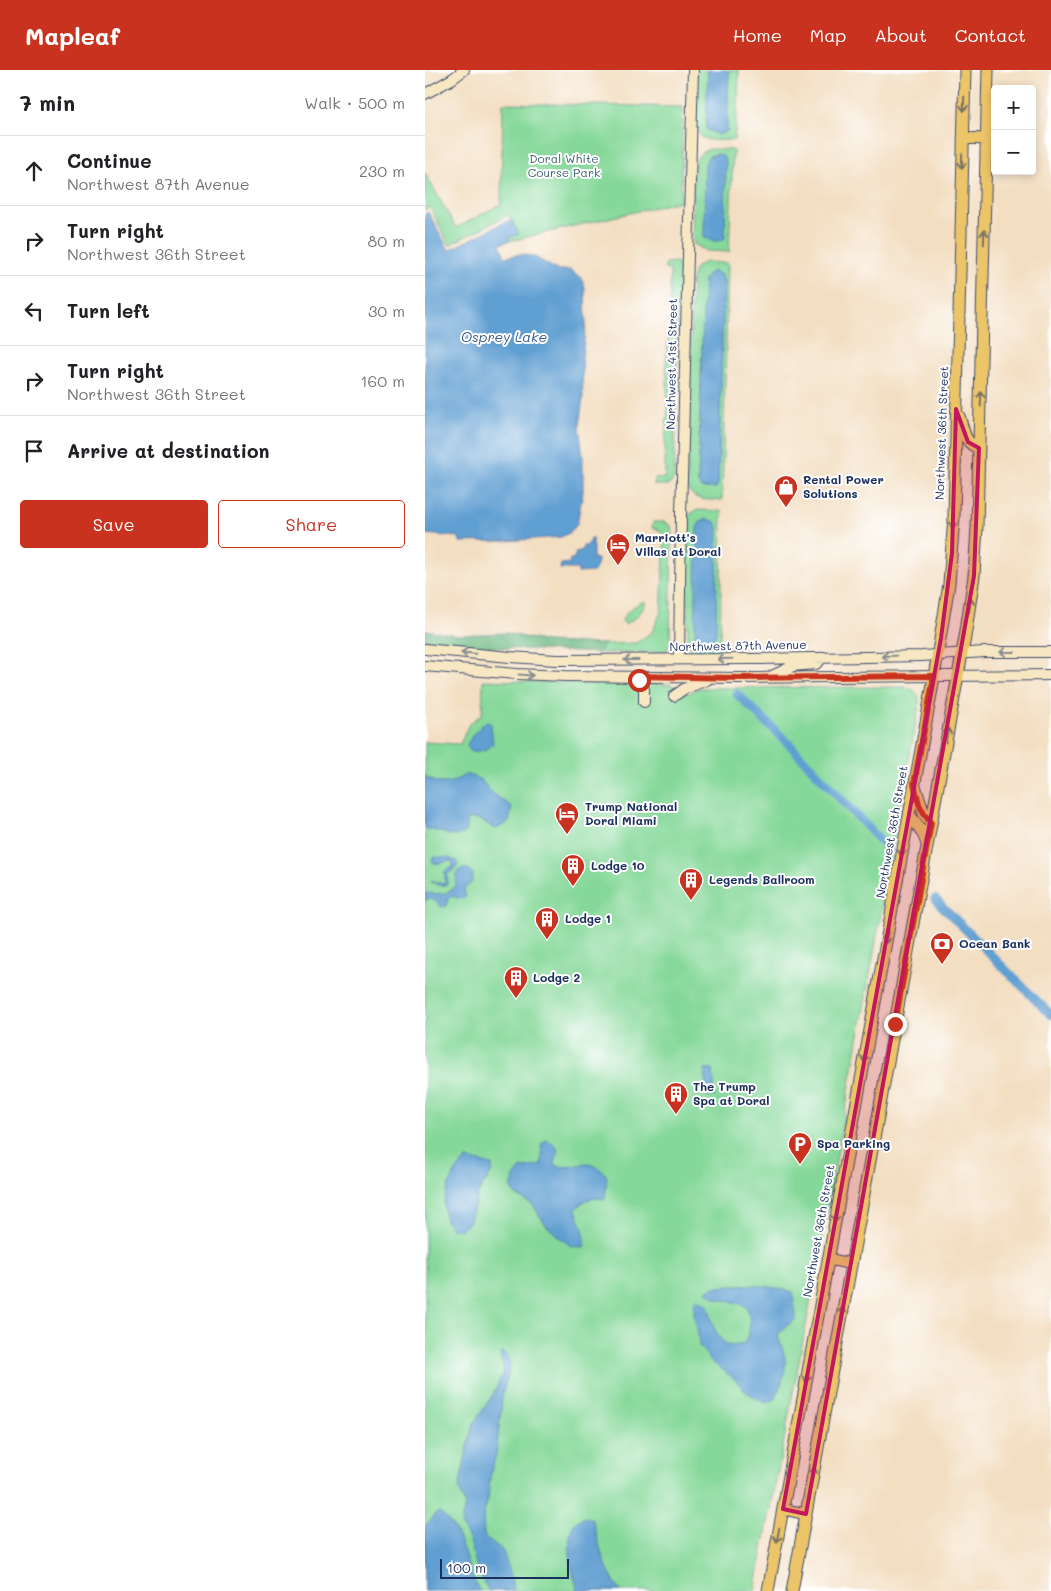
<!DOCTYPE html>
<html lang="en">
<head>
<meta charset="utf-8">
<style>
  :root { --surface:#fff; --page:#f2f2f2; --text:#202124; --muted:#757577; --line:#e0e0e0; --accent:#c8321e }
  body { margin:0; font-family:Mali,sans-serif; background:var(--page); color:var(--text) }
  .controls { position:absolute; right:15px; top:15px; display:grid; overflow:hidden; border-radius:5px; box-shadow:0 2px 8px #0003 }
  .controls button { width:45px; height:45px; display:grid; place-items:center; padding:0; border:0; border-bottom:1px solid var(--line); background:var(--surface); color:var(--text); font:25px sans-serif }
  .scale { position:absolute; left:15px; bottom:12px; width:129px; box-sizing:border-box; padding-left:5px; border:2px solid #1b2f5e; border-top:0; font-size:14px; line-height:18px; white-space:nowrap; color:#1b2f5e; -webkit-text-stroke:4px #fff; paint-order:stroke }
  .stop { position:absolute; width:15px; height:15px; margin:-11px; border:4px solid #c8321e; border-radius:50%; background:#fff }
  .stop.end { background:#c8321e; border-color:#fff; box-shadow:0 1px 5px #0008 }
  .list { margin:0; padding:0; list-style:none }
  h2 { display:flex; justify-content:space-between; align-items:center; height:65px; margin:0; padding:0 20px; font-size:21px }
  h2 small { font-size:16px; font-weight:400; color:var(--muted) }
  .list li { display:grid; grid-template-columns:32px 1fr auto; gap:15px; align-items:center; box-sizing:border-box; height:70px; padding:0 20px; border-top:1px solid var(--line) }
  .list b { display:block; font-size:19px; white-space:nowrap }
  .list p { margin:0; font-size:16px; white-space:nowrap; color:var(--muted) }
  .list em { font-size:16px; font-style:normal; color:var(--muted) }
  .actions { display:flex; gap:10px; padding:15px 20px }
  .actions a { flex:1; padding:11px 0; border:1px solid var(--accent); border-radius:5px; text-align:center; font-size:18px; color:var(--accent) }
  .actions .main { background:var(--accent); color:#fff }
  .icon { flex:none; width:28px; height:28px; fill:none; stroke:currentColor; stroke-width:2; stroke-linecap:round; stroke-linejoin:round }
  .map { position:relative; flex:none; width:626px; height:1521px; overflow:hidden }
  header { display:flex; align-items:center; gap:30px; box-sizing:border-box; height:70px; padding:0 25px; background:var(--accent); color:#fff }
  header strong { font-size:24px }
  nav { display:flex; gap:28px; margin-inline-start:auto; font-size:18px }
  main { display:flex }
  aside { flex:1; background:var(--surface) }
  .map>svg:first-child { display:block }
</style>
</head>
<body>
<header>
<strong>Mapleaf</strong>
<nav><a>Home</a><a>Map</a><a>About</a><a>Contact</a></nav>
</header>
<main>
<aside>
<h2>7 min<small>Walk · 500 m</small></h2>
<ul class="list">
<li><svg class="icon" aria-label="ahead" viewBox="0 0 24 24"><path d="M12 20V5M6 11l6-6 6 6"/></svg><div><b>Continue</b><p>Northwest 87th Avenue</p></div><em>230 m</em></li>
<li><svg class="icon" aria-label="right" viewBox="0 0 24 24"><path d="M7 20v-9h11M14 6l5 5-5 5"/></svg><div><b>Turn right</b><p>Northwest 36th Street</p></div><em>80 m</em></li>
<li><svg class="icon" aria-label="left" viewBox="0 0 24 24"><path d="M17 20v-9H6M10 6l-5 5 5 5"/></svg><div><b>Turn left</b></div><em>30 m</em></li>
<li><svg class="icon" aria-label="right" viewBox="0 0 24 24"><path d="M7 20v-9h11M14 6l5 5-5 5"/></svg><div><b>Turn right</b><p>Northwest 36th Street</p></div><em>160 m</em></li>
<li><svg class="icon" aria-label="arrive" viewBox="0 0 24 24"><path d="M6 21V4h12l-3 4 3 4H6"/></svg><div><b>Arrive at destination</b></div></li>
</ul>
<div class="actions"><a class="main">Save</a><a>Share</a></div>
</aside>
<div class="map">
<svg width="626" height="1521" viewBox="0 0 626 1521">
  <rect width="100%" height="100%" fill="#fff"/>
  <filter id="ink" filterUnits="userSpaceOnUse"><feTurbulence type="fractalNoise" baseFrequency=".02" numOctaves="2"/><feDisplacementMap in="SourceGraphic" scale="10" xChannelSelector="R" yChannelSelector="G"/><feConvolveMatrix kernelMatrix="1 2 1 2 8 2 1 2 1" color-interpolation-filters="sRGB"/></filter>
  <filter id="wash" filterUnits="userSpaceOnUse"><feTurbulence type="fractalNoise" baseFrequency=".0096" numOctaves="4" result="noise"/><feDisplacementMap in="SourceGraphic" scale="20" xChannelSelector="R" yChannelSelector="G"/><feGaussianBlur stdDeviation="1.12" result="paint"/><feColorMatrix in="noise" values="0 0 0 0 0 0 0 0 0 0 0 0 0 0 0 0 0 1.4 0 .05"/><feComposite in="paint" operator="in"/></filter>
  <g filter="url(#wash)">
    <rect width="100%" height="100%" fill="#f3dec1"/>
    <!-- green -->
    <path fill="#85d899" stroke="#50847c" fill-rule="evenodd" d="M271 0H283L281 59 302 61 304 0H314L313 34 309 70C292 70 274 75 270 55Z
      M78 33 258 37 256 131 85 171 84 168 94 164 86 157 89 153 83 145 24 175 5 137 0 140V103L31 158 76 134Z
      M286 79 308 80 304 182 281 181 269 174 267 166 269 93C273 85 277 81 286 79Z
      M251 192 255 197 249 409 244 415H229L230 409 240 408V370L243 337 241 290 245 255V200L240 199V193Z
      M280 192 303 193 297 430C283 430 267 432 262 416L267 205 270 198ZM284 203 296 205 299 211 293 414 291 418H276L273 412 279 210Z
      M272 440 297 441 295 582C283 582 269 585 263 574L261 451 265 444Z
      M228 452H240L246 456 247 464 245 575 241 581 238 582 173 583 180 574 211 573 227 562 236 542 240 466 234 460 227 458Z
      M219 531 221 533C216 544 210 549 200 554L197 550C202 540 209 536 219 531Z
      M58 610 208 615 238 614 247 615 261 624 274 618 481 617C491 619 495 626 494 635L385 1234 330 1521H0V672L35 674 44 654 57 644Z"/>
    <!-- forest -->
    <path fill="#6cb881" stroke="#447470" d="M0 560 33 565 81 563 122 572 180 574 173 583 0 574Z"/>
    <!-- water -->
    <path fill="#609fd2" stroke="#3e6798" d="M283 0H304L302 61 293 65 281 59Z
      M293 84 298 86 301 92 300 168C294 173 286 171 279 167L280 93 284 86Z
      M3 142 24 180 86 149 89 153 86 156 89 155 94 164 84 168 85 171 75 174 80 187 96 184 110 187 132 200H145L157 208 160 219 161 255 157 286 158 329 154 356 158 387V422L152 454 146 462 136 467 80 471 35 472 34 467 0 464V193L1 192 0 189V144Z
      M289 201 296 205 299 211 293 414 291 418H276L273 413 279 210 284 203Z
      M282 449 289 451 293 456 291 563 287 575 273 577 270 572 272 457 276 451Z
      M165 469H168V489H172L171 499 168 502 153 503V499H135L136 494 145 493V489H149L151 482 158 480V476H162Z
      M61 651 66 654 68 674C61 681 55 682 45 681L42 675 48 664Z
      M42 704 56 710 66 722 87 737 84 752 71 759 54 749H43L40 763 30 766 0 758V706C17 718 26 713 42 704Z
      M10 787 24 788 31 791 33 796 22 805 23 813C17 818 12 814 6 812L7 810 17 814 20 813V801L28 797V794L25 791 8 794 7 789Z
      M37 799H44L48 804 47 812 39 819 41 827 36 829 27 826 23 829 21 836 17 837 8 829 3 828 0 832V823C12 824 26 826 32 813L31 809 33 801Z
      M288 999 290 1026 282 1027 280 1000Z
      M121 1070C132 1073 137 1082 129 1091L130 1095C150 1102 163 1083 182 1106L180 1129C166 1127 159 1129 151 1139 155 1155 162 1160 159 1177L146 1176 134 1167 120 1154 108 1135 91 1125 86 1119 89 1107 95 1099 116 1095C119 1088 115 1080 117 1073Z
      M42 1089 67 1095V1102L54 1121 44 1153 37 1159H28C7 1143 26 1102 42 1089Z
      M330 1215 357 1219 368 1222C368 1233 372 1239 371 1249L361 1256 353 1265C354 1273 359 1280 360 1288 362 1302 355 1317 349 1330L340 1333 320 1321 310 1309 287 1292 274 1276 273 1263 269 1247V1234L272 1229 283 1235C288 1251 288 1270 307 1276L318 1274C326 1266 326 1247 322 1237 309 1228 291 1234 282 1221L289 1217Z
      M78 1282 82 1287 85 1295 82 1310 78 1321 71 1384 65 1407 63 1429 58 1447 59 1465 68 1474 77 1479 86 1506 88 1521H64L53 1502 45 1471 36 1454 40 1435 34 1419 43 1374 48 1355 70 1321 79 1300 75 1283Z
      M13 1442C40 1459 38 1497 55 1521H0V1456Z
      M163 1447 167 1449C175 1476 178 1499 196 1521H153C148 1504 139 1470 149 1454 153 1450 158 1448 163 1447Z"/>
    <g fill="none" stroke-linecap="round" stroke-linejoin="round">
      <!-- canal -->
      <path stroke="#609fd2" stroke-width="9" d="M312 624 363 673 464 780
        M510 829 626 945"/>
    </g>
  </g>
  <g filter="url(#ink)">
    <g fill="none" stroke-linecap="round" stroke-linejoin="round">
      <!-- secondary casing -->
      <g stroke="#3b496d" stroke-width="12">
        <path id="secondary" d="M0 24 27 9 39 0
          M0 579 85 587 131 590 325 589 497 586 560 582H626
          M254 589 256 444 268 0
          M0 596 92 604 140 606 315 608 626 605
          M211 606 219 619V632
          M347 606 368 596 391 594 399 587
          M249 626 259 619 282 610"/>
      </g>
      <!-- primary casing -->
      <g stroke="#3b496d" stroke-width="13">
        <path id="primary" d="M538 68 561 69
          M534 346C539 360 539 374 554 378
          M491 719 499 744 506 753
          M484 745C493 754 498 762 502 774
          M403 1189 426 1194
          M358 1439 381 1444
          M343 1521 507 619 524 514 529 447 540 0
          M367 1521 540 567 549 506 552 457 563 0"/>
      </g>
      <!-- secondary -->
      <use href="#secondary" stroke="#f7e8c3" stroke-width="10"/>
      <!-- primary -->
      <use href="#primary" stroke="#ecc569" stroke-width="11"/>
    </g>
    <!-- one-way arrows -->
    <defs><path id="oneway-shaft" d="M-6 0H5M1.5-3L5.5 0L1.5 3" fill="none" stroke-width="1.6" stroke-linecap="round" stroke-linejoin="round" transform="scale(1.25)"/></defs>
    <g stroke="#797263">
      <use href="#oneway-shaft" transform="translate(539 34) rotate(91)"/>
      <use href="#oneway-shaft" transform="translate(537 91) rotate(91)"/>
      <use href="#oneway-shaft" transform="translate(559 167) rotate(-89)"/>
      <use href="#oneway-shaft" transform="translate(556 329) rotate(-88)"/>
      <use href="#oneway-shaft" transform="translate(528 451) rotate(92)"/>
      <use href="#oneway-shaft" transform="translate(545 535) rotate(-82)"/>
      <use href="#oneway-shaft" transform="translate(522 665) rotate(-80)"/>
      <use href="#oneway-shaft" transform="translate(477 779) rotate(100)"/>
      <use href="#oneway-shaft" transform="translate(462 866) rotate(100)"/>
      <use href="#oneway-shaft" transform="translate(440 985) rotate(100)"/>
      <use href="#oneway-shaft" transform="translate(411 1145) rotate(100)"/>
      <use href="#oneway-shaft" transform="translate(417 1244) rotate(-80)"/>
      <use href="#oneway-shaft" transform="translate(382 1305) rotate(100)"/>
      <use href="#oneway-shaft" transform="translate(388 1404) rotate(-80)"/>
      <use href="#oneway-shaft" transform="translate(353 1465) rotate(100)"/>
    </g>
    <g stroke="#898c90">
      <use href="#oneway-shaft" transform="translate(582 582) rotate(180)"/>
      <use href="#oneway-shaft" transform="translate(43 583) rotate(-175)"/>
      <use href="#oneway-shaft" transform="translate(464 586) rotate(179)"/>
      <use href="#oneway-shaft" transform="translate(300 589) rotate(179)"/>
      <use href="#oneway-shaft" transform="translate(206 590) rotate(180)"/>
      <use href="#oneway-shaft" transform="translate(101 605) rotate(4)"/>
    </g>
  </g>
  <g fill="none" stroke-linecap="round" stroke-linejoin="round" filter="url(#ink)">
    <!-- route -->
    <path stroke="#c8321e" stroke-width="6" d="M214 610 211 606 315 608 509 606 489 714 494 734 499 744 506 753 470 954"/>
  </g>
  <!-- marked area -->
  <path fill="#c2185b" fill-opacity="0.2" stroke="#c2185b" stroke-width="4" stroke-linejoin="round" d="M531 339 543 372 554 378 549 506 381 1444 358 1439 516 568 527 483Z"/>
  <!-- icons -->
  <defs>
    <g id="shop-pin" transform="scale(1.25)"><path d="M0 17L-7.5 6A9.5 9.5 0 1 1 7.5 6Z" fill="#c8321e" stroke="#fff"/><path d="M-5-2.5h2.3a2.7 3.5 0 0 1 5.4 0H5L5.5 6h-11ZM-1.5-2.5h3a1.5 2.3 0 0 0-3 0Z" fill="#fff"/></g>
    <g id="hotel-pin" transform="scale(1.25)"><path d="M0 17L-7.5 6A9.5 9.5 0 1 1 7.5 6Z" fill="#c8321e" stroke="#fff"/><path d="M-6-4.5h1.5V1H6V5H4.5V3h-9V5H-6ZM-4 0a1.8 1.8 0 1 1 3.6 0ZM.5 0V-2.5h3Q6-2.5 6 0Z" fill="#fff"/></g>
    <g id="building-pin" transform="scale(1.25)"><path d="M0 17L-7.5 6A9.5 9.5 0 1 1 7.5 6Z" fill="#c8321e" stroke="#fff"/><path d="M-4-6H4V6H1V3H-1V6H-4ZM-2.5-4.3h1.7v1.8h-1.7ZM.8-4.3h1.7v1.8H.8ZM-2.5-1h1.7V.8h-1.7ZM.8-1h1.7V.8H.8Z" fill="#fff"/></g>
    <g id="bank-pin" transform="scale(1.25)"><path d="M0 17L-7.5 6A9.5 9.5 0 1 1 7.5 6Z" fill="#c8321e" stroke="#fff"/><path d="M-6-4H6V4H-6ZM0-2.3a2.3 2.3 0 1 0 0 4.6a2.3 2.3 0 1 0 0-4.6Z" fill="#fff"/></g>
    <g id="parking-pin" transform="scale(1.25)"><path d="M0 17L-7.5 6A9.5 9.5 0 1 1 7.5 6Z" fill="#c8321e" stroke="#fff"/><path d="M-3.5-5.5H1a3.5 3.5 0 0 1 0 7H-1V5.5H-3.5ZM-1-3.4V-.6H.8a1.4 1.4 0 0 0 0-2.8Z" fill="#fff"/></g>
  </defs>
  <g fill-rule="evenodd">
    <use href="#shop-pin" x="361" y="417"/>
    <use href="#hotel-pin" x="193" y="475"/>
    <use href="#hotel-pin" x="142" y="744"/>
    <use href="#building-pin" x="148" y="796"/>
    <use href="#building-pin" x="266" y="810"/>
    <use href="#building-pin" x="122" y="849"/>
    <use href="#bank-pin" x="517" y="874"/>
    <use href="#building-pin" x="91" y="908"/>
    <use href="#building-pin" x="251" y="1024"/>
    <use href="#parking-pin" x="375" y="1074"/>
  </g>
  <g text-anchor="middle" stroke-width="4" stroke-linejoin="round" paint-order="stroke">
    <!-- park labels -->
    <g font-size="12" fill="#3b6270" stroke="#fff">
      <text x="139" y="93">Doral White<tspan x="139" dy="14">Course Park</tspan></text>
    </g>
    <!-- street labels -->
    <g font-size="12" fill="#1b2f5e" stroke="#fff">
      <text transform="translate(247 294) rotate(-89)" y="4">Northwest 41st Street</text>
      <text transform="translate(517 363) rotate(-88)" y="4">Northwest 36th Street</text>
      <text transform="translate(313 576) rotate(-1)" y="4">Northwest 87th Avenue</text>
      <text transform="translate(467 762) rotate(-80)" y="4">Northwest 36th Street</text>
      <text transform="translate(394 1161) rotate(-80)" y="4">Northwest 36th Street</text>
    </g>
    <!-- poi labels -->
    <g font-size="12" font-weight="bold" fill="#1b2f5e" stroke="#fff" text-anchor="start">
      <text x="378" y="414">Rental Power<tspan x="378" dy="14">Solutions</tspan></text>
      <text x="210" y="472">Marriott's<tspan x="210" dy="14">Villas at Doral</tspan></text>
      <text x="160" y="741">Trump National<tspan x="160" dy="14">Doral Miami</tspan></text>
      <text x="166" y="800">Lodge 10</text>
      <text x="284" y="814">Legends Ballroom</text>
      <text x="140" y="853">Lodge 1</text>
      <text x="534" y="878">Ocean Bank</text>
      <text x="108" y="912">Lodge 2</text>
      <text x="268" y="1021">The Trump<tspan x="268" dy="14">Spa at Doral</tspan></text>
      <text x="392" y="1078">Spa Parking</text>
    </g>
    <!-- water labels -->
    <g font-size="14" font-style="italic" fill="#375c8c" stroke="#fff">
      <text x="79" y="272">Osprey Lake</text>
    </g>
  </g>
</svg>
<div class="controls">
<button>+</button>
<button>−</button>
</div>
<div class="scale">100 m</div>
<div class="stop" style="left:214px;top:610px"></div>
<div class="stop end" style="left:470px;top:954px"></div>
</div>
</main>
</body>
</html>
